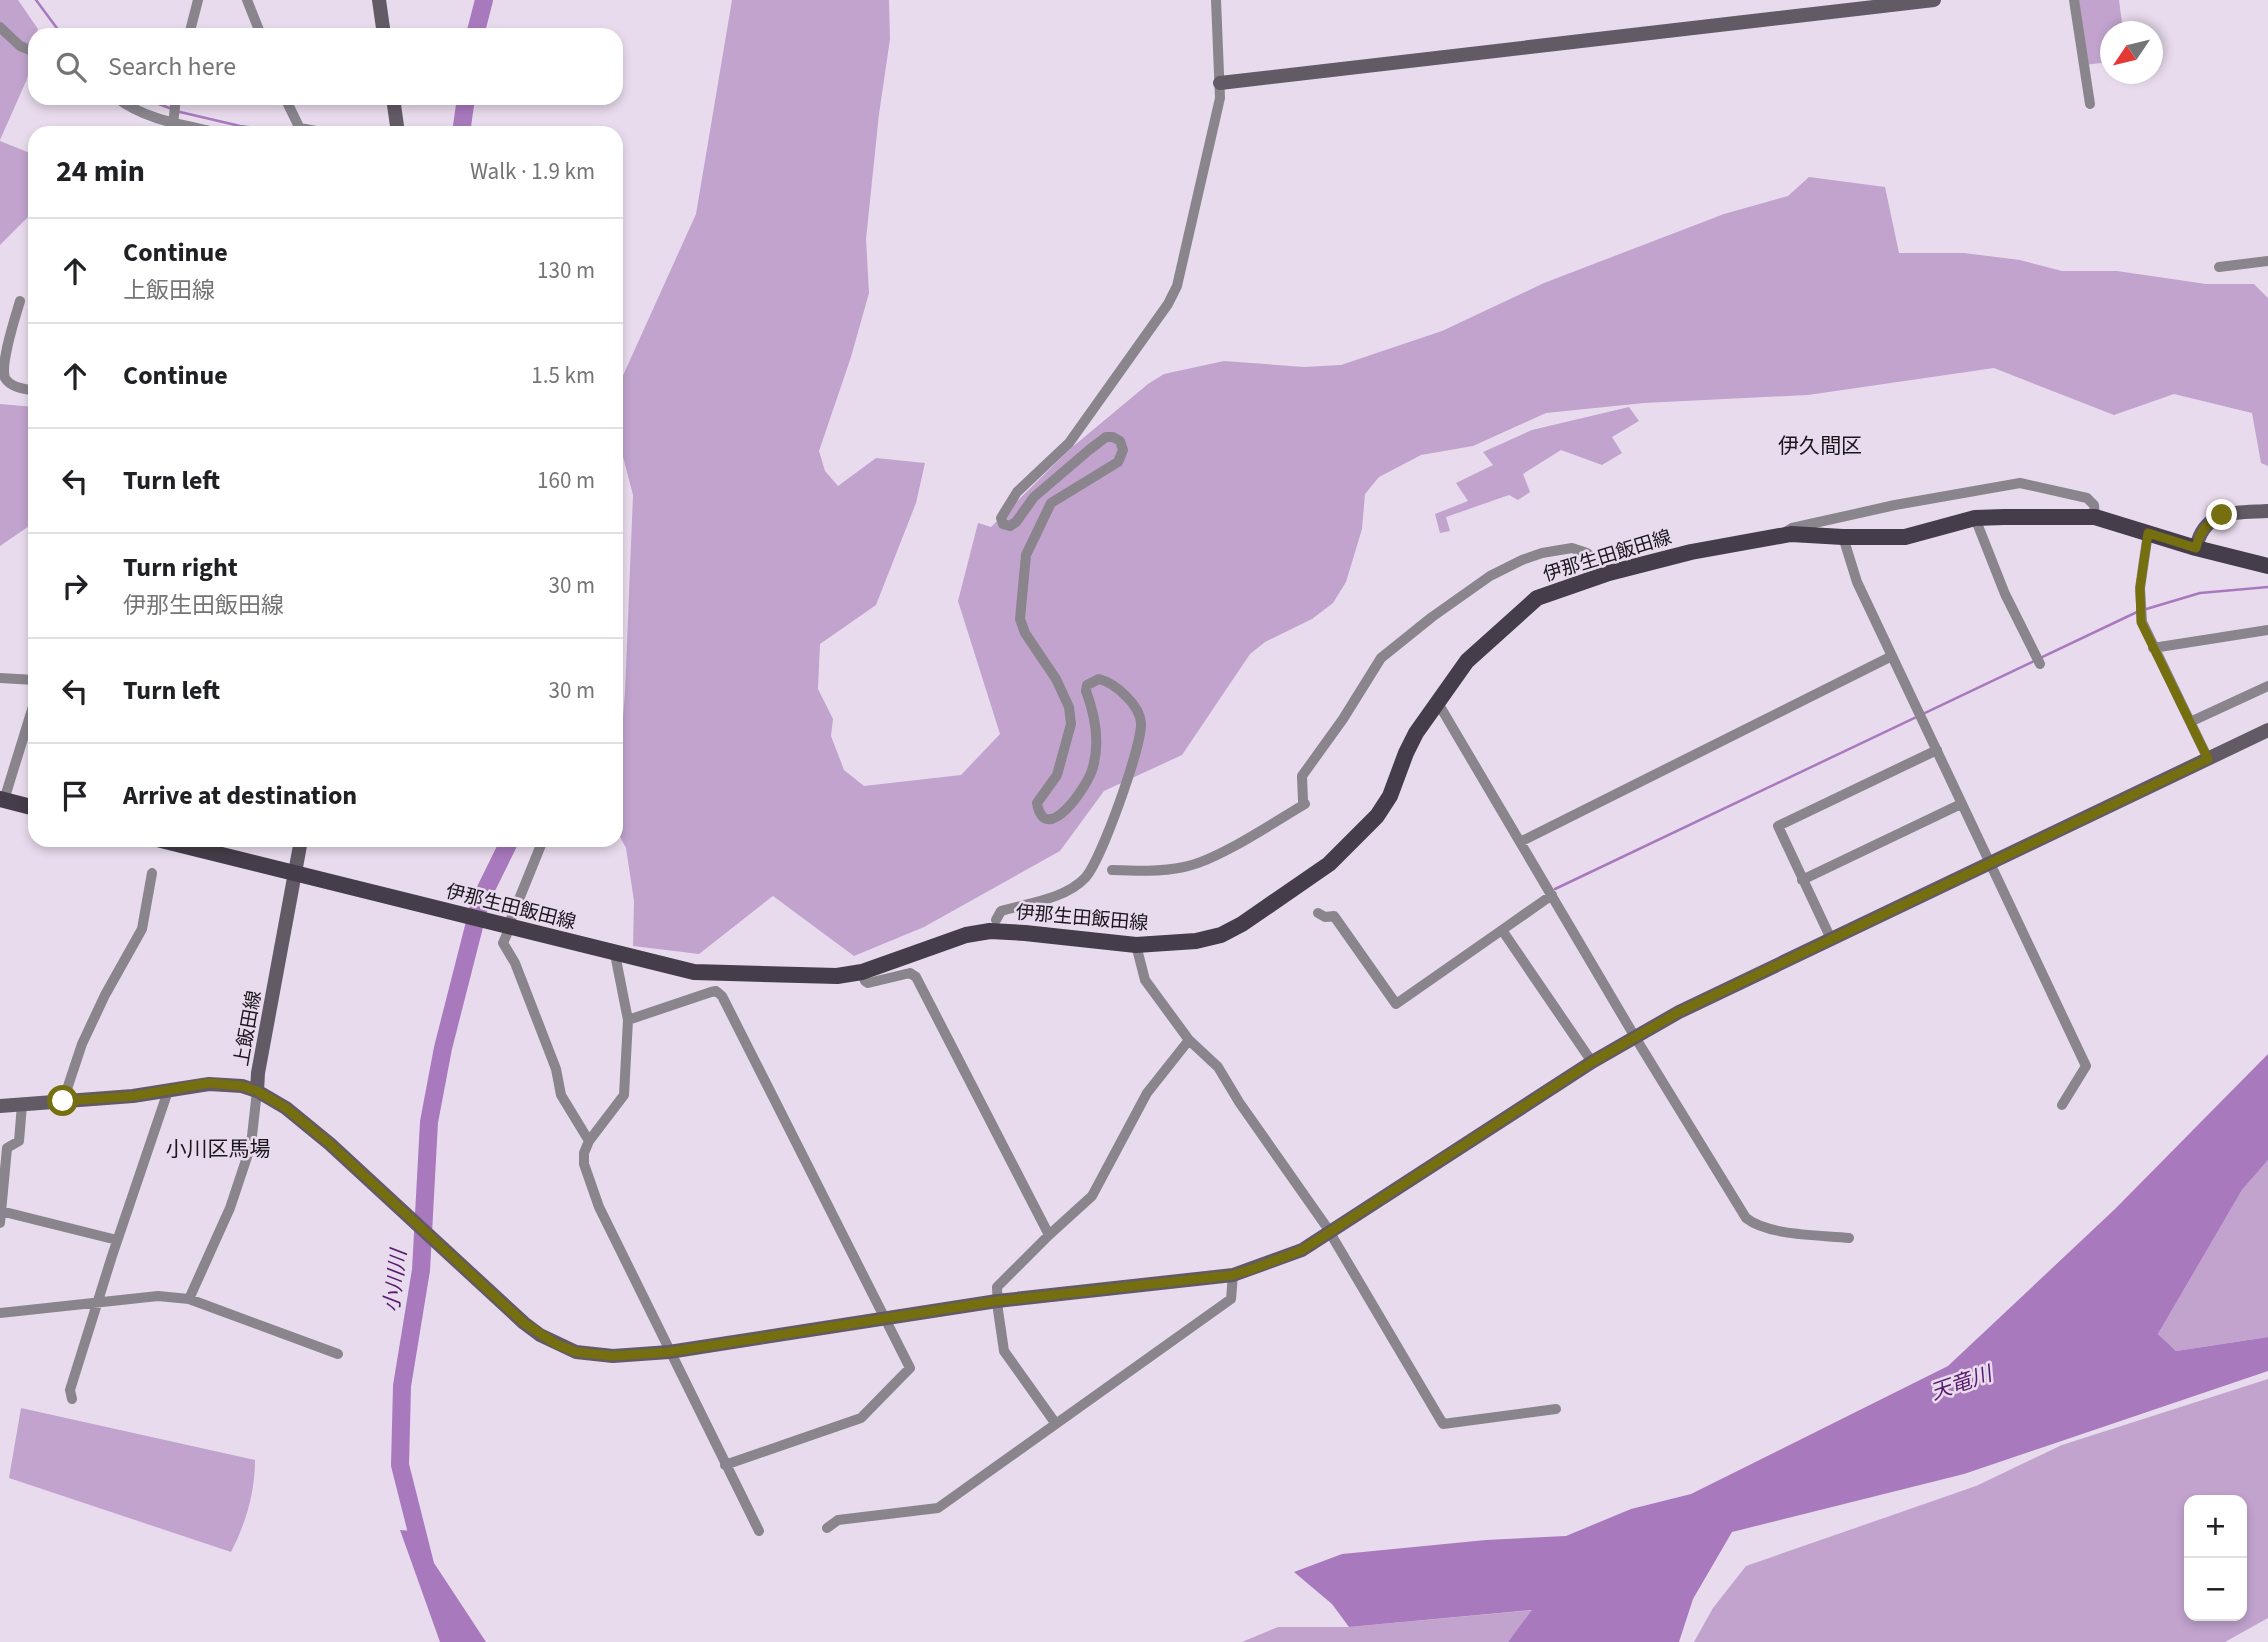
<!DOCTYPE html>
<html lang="en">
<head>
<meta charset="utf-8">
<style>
  :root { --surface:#fff; --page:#f2f2f2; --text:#202124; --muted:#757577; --line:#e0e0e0 }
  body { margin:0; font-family:"Source Sans 3","Noto Sans JP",sans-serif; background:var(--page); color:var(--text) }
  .controls { position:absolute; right:21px; bottom:21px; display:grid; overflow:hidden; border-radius:14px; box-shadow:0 4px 10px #0003 }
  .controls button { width:63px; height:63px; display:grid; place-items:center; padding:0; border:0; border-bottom:2px solid var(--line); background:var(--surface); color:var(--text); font:35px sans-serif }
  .compass { position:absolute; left:2100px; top:21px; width:63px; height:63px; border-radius:50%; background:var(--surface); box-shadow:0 4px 10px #0003; rotate:235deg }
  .stop { position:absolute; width:21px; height:21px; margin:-16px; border:5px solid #766f10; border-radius:50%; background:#fff }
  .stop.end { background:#766f10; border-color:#fff; box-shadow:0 2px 7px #0008 }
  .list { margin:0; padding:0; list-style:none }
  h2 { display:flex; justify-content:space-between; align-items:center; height:91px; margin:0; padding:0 28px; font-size:30px }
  h2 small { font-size:23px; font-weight:400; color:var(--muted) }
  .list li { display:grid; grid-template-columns:46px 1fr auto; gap:21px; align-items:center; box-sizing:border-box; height:105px; padding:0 28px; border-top:2px solid var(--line) }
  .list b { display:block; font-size:26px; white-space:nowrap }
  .list p { margin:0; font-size:23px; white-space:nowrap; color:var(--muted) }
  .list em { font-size:23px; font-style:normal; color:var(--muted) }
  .icon { flex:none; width:38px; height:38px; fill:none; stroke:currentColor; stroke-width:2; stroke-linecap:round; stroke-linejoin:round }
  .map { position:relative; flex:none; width:2268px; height:1642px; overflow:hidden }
  .search { position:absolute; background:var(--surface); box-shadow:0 4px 10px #0003; left:28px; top:28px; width:595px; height:77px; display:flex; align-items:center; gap:18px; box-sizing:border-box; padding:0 24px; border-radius:21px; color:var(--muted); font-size:26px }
  .panel { position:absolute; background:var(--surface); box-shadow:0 4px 10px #0003; left:28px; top:126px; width:595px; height:721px; border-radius:21px }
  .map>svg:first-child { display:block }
</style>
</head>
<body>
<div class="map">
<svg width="2268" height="1642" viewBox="0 0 2268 1642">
  <rect width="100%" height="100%" fill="#e8dbed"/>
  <!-- green -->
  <path fill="#c1a3ce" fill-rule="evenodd" d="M0 0H18L38 29 27 79 0 140Z
    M732 0H889L890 39 879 114 866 239 869 293 851 357 819 451 825 471 838 486 876 458 925 463 916 503 876 605 820 644 818 689 833 719 831 736 844 770 864 786 961 775 1000 734 958 601 978 523 991 527 1070 449 1148 384 1164 374 1224 361 1304 367 1341 365 1442 331 1544 283 1724 214 1788 196 1809 177 1885 187 1899 253H1964L2020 260 2062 271H2117L2206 284H2254L2268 298V466L2261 463 2252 413 2174 394 2114 415 1994 368 1808 395 1644 403 1546 413 1473 446 1421 455 1379 477 1365 494 1362 529 1346 582 1333 603 1312 619 1265 642 1250 654 1182 755 1104 791 1060 851 924 927 854 956 773 896 699 954 633 946 634 901 626 848 616 829V764L620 751 625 693 633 495 616 430V391L696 214Z
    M2074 0H2119L2123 31 2110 32V62L2084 65Z
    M0 141 35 155V210L0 245Z
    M0 404 35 407V522L0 546Z
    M1629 407 1639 421 1612 437 1622 453 1602 465 1561 450 1523 474 1530 492 1518 500 1509 495 1446 517 1450 531 1440 533 1435 514 1468 501 1456 483 1493 465 1483 452 1532 430Z
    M2268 1160V1337L2176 1351 2158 1334 2242 1190Z
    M2268 1379V1618L2225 1642H1694L1713 1608 1746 1566 1976 1486 2062 1445ZM2189 1500H2242V1616H2189Z
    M21 1408 255 1460C255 1492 246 1523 231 1552L9 1478Z
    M1534 1610 1508 1642H1242L1278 1627H1349Z"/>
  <!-- water -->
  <path fill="#a979be" d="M2268 1054V1160L2242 1190 2158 1334 2176 1351 2268 1337V1371L1964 1474 1732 1532 1693 1599 1679 1642H1508L1532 1610 1349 1627 1332 1604 1294 1572 1342 1554 1486 1540 1566 1536 1631 1509 1691 1494 1948 1366 2115 1209Z
    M400 1530 413 1531 486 1642H440Z"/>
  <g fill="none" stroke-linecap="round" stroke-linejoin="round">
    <!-- stream -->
    <path stroke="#a979be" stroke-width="2.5" d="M36 0 62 35
      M143 98 180 112 240 126 297 133
      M2143 610 2200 593 2268 587
      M1555 889 2137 612"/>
    <!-- river -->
    <path stroke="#a979be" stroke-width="18" d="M475 35 484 0
      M461 133 466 98
      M425 1564 400 1465 402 1386 421 1270 429 1122 443 1048 481 899 510 840"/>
    <!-- street -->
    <path stroke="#8a858d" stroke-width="10" d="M247 0 261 35
      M2074 0 2090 104
      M0 27 20 46 35 52
      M189 35 198 0
      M117 98C145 120 185 125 219 133
      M285 98 302 133
      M300 128 326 133
      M172 133 176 98
      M2219 267 2268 261
      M20 301C15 318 0 363 5 378 11 388 25 389 35 391
      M1975 518 2005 594 2040 664
      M1787 531 1792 528 1895 505 2020 483 2087 498 2094 505 2095 517
      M2148 533 2140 588 2142 622 2208 759
      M1843 537 1857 582 2086 1066 2062 1105
      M2153 648 2268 630
      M0 678 35 680
      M1438 703 1635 1037 1746 1218C1769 1236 1820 1235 1849 1238
      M2190 722 2268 686
      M4 800 35 700
      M1520 842 1892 656
      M1112 870C1136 871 1160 872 1184 867 1217 861 1274 822 1305 804L1303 801 1302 776 1343 719 1381 658 1432 617 1490 576 1522 560 1542 553 1572 548 1587 553 1609 573
      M1802 880 1961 804
      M1552 895 1502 930 1592 1062
      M1318 913 1325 917 1334 916 1396 1004 1502 930
      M511 919 543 840
      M996 920 1001 911C1028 903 1065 899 1085 878 1101 861 1142 746 1141 723 1140 705 1115 683 1099 679L1087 685 1086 691C1095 715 1100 742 1093 767 1089 785 1045 849 1037 803L1057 775 1071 724 1069 707 1056 679 1025 633 1020 619 1026 555 1051 503 1118 462 1123 450 1120 441 1113 437H1106L1089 450 1034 497 1016 522 1010 526 1003 524 1001 518 1017 492 1069 443 1168 304 1177 286 1220 98 1216 0
      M510 927 503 943 515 963 556 1069 561 1095 589 1141
      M1831 939 1778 826 1937 750
      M1136 945 1145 980 1189 1040 1218 1067 1239 1102 1326 1226 1443 1424 1556 1409
      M615 954 628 1020 624 1095 589 1141 584 1153V1164L599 1207 759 1531
      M862 972 865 981 868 983 910 973 916 977 1049 1235
      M628 1020 711 992 716 991 722 996 910 1368 861 1418 725 1465
      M63 1101 82 1044 105 995 142 929 152 873
      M1 1211 117 1240
      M0 1223 7 1148 19 1141 22 1105
      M189 1299 230 1208 251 1145 257 1091
      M0 1313 158 1296 189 1299 338 1354
      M72 1399 70 1390 112 1256 168 1091
      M1056 1424 1004 1351 998 1310 997 1287 1049 1235 1092 1196 1147 1093 1189 1040
      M827 1528 838 1520 938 1508 1231 1299 1233 1275"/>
    <!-- secondary -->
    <path stroke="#625a65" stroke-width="14" d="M379 0 384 35
      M1220 83 1934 0
      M393 98 398 133
      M2196 548C2204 509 2235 513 2268 511
      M257 1091 258 1073 301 840
      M0 1106 133 1096 209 1084 242 1086 257 1091 286 1108 330 1144 524 1323 540 1335 576 1352 613 1356 669 1352 997 1301 1233 1275 1302 1250 1592 1062 1679 1012 2268 730"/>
    <!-- primary -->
    <path stroke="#453d49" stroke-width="16" d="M0 799 35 808
      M161 840 694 972 837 976 862 972 966 935 990 931 1025 933 1136 945 1196 941 1221 935 1242 924 1329 864 1377 816 1390 796 1406 753 1416 733 1467 661 1537 598 1609 573 1691 552 1791 534 1843 537H1905L1975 518 2004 517H2095L2196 548 2268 566"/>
  </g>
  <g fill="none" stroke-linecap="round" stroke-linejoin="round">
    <!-- route -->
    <path stroke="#766f10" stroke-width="9" d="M63 1101 134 1096 209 1083 242 1086 257 1091 286 1108 330 1144 524 1323 556 1344 576 1352 613 1356 669 1352 997 1301 1233 1275 1255 1268 1302 1250 1592 1062 1679 1012 2208 759 2141 622 2140 588 2148 533 2196 548C2200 530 2207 524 2222 515"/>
  </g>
  <g text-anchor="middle" stroke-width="5" stroke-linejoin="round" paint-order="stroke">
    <!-- street labels -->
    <g font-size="19" fill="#1a161c" stroke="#e8dbed">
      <text transform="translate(1607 555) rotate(-17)" y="7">伊那生田飯田線</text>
      <text transform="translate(511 906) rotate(14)" y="7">伊那生田飯田線</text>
      <text transform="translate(1082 917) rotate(5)" y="7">伊那生田飯田線</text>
      <text transform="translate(247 1028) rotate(-80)" y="7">上飯田線</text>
    </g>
    <!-- neighbourhood labels -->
    <g font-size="21" fill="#1a161c" stroke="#e8dbed">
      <text x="1820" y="453">伊久間区</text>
      <text x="218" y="1156">小川区馬場</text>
    </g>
    <!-- water labels -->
    <g font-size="21" font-style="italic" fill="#57196d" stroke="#e8dbed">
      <text transform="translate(395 1281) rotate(-83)" y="7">小川川</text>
      <text transform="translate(1961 1383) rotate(-19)" y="7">天竜川</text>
    </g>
  </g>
</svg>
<div class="controls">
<button>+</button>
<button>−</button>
</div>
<svg class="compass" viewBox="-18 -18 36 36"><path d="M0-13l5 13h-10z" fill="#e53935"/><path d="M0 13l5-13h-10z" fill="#757577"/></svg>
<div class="stop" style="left:63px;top:1101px"></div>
<div class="stop end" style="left:2222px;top:515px"></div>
<div class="search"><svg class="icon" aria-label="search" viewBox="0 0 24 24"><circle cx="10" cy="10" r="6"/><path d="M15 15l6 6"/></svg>Search here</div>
<section class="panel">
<h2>24 min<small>Walk · 1.9 km</small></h2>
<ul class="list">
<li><svg class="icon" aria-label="ahead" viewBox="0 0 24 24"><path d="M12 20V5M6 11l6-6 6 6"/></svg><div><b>Continue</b><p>上飯田線</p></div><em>130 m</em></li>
<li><svg class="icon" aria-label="ahead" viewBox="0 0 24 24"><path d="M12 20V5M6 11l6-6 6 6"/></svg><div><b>Continue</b></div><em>1.5 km</em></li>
<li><svg class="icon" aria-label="left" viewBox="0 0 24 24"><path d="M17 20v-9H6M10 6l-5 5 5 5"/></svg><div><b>Turn left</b></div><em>160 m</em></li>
<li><svg class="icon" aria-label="right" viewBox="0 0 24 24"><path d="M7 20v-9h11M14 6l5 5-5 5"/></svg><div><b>Turn right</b><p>伊那生田飯田線</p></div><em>30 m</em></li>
<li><svg class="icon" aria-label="left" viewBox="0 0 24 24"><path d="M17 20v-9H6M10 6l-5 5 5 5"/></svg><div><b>Turn left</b></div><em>30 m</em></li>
<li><svg class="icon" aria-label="arrive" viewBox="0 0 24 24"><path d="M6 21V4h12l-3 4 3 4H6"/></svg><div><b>Arrive at destination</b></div></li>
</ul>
</section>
</div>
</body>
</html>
